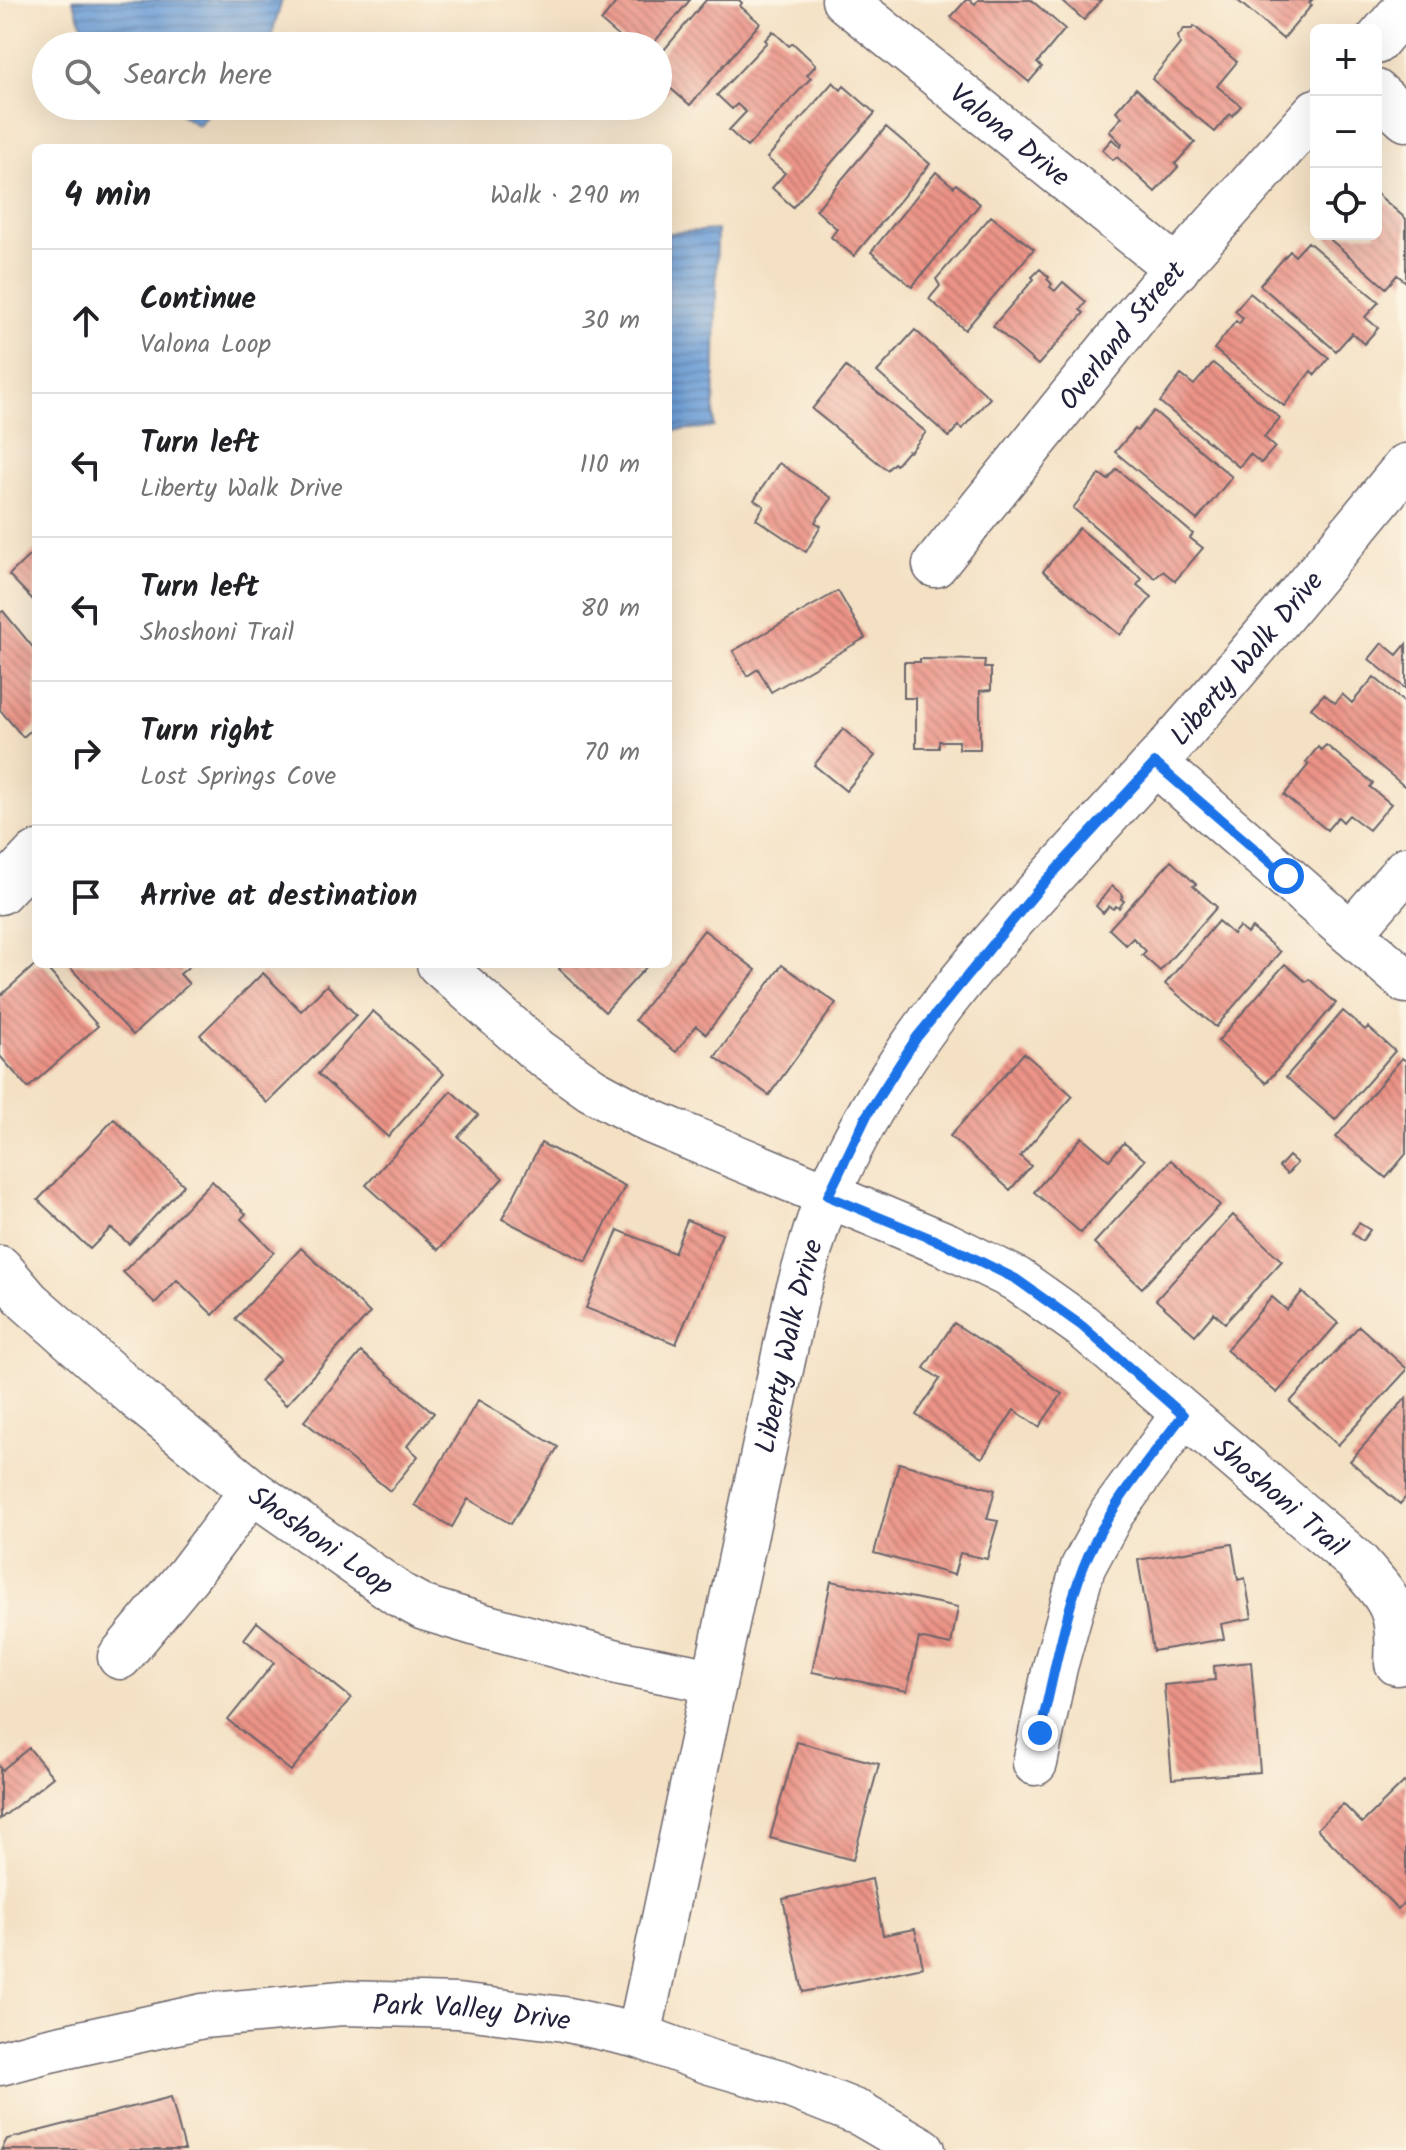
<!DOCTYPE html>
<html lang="en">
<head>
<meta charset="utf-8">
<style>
  :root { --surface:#fff; --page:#f6f6f6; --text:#202124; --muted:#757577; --line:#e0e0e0 }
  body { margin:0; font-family:Kalam,sans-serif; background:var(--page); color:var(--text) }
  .controls { position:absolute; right:24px; top:24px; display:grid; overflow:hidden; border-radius:12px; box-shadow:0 8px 32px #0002 }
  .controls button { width:72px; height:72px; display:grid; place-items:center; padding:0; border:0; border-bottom:2px solid var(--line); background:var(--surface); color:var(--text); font:40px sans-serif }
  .stop { position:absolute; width:24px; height:24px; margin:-18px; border:6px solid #1a73e8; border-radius:50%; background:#fff }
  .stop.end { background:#1a73e8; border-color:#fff; box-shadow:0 2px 8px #0008 }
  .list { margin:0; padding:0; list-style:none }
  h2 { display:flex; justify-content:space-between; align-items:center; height:104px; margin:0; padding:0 32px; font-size:34px }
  h2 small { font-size:26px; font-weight:400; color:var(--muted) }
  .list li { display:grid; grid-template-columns:52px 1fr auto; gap:24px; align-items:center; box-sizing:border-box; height:144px; padding:0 32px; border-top:2px solid var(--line) }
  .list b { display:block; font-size:30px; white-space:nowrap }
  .list p { margin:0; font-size:26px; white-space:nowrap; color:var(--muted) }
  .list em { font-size:26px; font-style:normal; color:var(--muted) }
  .icon { flex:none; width:44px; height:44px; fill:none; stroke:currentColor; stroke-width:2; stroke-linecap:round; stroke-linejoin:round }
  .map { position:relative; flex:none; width:1406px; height:2150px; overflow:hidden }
  .search { position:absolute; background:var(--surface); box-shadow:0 8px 32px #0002; left:32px; top:32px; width:640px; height:88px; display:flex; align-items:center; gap:20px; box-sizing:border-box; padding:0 28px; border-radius:44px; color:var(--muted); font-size:30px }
  .panel { position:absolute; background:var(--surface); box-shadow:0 8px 32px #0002; left:32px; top:144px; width:640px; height:824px; border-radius:12px }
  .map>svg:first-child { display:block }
</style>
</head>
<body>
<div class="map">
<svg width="1406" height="2150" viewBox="0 0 1406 2150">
  <defs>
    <pattern id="water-rules" width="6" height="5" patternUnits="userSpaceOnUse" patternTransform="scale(2)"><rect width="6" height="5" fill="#6c9ed7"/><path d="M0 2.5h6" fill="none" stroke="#5880b0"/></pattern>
    <pattern id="building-back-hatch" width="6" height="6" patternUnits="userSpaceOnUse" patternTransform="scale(2)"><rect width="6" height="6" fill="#eb9386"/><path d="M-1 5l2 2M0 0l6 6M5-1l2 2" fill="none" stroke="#be786f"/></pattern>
  </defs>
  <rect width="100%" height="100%" fill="#fcf5e5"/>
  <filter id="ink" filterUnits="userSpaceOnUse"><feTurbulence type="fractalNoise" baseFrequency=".0125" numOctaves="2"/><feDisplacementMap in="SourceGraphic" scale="16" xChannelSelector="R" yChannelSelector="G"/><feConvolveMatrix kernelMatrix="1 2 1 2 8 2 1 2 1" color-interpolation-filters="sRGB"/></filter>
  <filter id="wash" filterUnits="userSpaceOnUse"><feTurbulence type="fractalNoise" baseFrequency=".006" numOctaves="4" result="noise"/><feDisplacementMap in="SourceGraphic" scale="32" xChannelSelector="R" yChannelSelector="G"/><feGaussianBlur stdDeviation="1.8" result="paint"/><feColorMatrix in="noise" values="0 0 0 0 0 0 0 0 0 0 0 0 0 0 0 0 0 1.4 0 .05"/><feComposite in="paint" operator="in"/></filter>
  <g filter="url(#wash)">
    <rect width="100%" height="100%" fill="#f4e1c4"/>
    <!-- water -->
    <path fill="url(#water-rules)" stroke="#476089" stroke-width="2" d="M73 0H282L270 41 265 46H96L85 32Z
      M168 106H213L198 126Z
      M717 230 714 427 668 431V233Z"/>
    <g id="blocks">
      <!-- building -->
      <path fill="url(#building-back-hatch)" d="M618 0H690L651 46H630L601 21Z
        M706 0H739L742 3 740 6 760 23 690 105 670 88 665 95 658 89V57Z
        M966 0H969L975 4 978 0H1031L1065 29 1037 63 1042 67 1029 82 951 17Z
        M1061 0H1101L1084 20Z
        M1237 0H1312L1309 3 1312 5 1283 39Z
        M1194 26 1237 62 1217 86 1241 106 1232 116 1230 114 1215 132 1152 79 1180 44 1178 36 1184 29H1192Z
        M773 31 789 46 793 43 816 65 807 75 811 78 747 147 729 130 746 112 737 104 732 109 717 95 767 42 765 40Z
        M833 82 841 90 844 86 875 113 793 207 772 188 785 173 767 158Z
        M1136 88 1195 142 1175 164 1178 167 1155 192 1117 157 1113 160 1102 150 1112 139 1120 147 1122 144 1109 131 1122 117 1116 111Z
        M886 127 930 164 854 256 831 237 837 229 816 210Z
        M936 172 954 187 956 184 980 204 912 287 871 252Z
        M1376 193 1406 219V282L1397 275 1386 288 1324 234H1376Z
        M991 216 1034 249 965 330 929 299 940 286 936 279Z
        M1308 242 1379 302 1365 317 1378 328 1364 344 1352 333 1336 351 1260 285 1290 251 1295 256Z
        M1040 269 1049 277 1047 279 1052 284 1050 287 1055 291 1063 282 1086 302 1080 310 1084 313 1038 365 993 326 1034 279 1032 277Z
        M1250 293 1329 358 1315 375 1311 371 1284 406 1214 349 1236 321 1239 324 1243 318 1235 311Z
        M915 330 990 398 962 429 958 426 949 437 877 372Z
        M1213 363 1280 418 1264 437 1275 447 1261 463 1250 454 1239 467 1160 402 1181 375 1194 385Z
        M846 367 926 432 910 452 908 451 896 465 894 463 887 470 812 409Z
        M1154 411 1232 477 1197 520 1115 452 1135 429 1137 431Z
        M779 463 832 498 815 522 821 526 806 552 756 519 764 506 754 500Z
        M1117 469 1193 534 1190 538 1203 548 1175 581 1163 571 1155 578 1073 508 1100 474 1108 480Z
        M1079 528 1142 579 1137 585 1152 597 1120 635 1043 571Z
        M36 549V603L9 575Z
        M838 591 865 638 771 692 758 669 747 676 733 651Z
        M3 611 36 651V726L23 737 0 710V613Z
        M1382 643 1397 655 1406 644V689L1369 659Z
        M920 659 985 660 984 668H991V690L980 691V749H959V741H939V748H916V698H904V662H920Z
        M1374 677 1406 704V784L1404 786 1311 708 1324 694 1335 703 1342 694 1352 703Z
        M843 729 875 756 846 791 814 765Z
        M1326 745 1373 783 1370 787 1391 804 1369 830 1349 815 1343 822 1338 817 1327 830 1284 795 1309 764 1306 762 1318 747 1321 750Z
        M1171 861 1196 884 1193 886 1217 907 1160 971 1142 955 1146 951 1133 938 1126 945 1109 929Z
        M1112 886 1123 895 1121 899 1124 901 1119 908 1116 906 1113 909 1109 906 1103 913 1096 906Z
        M1218 921 1233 934 1239 927 1247 934 1252 928 1280 952 1216 1027 1165 984Z
        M704 930 756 970 706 1034 696 1026 676 1052 635 1020Z
        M36 964H43L98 1026 28 1088 0 1056V996Z
        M67 964H192L180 974 189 984 133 1035Z
        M563 964H649L605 1012 559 969Z
        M1285 964 1306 982 1309 979 1336 1003 1266 1083 1218 1041Z
        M782 965 836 1003 769 1095 715 1057Z
        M263 973 301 1011 327 985 356 1015 267 1103 200 1035Z
        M373 1011 444 1074 388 1137 318 1074Z
        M1343 1011 1365 1030 1368 1027 1395 1051 1335 1120 1286 1077Z
        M1024 1053 1073 1096 1020 1156 1031 1166 1010 1190 950 1136Z
        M1402 1058 1406 1061V1154L1386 1178 1336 1137Z
        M451 1091 478 1115 458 1137 503 1178 438 1250 366 1185Z
        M114 1119 184 1185 129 1244 111 1228 90 1249 38 1200Z
        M1082 1137 1109 1160 1124 1143 1145 1160 1081 1233 1034 1192Z
        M541 1143 625 1186 586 1262 502 1219Z
        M1289 1156 1297 1163 1287 1174 1279 1167Z
        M1171 1160 1220 1205 1142 1288 1094 1243Z
        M212 1181 246 1214 241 1219 274 1252 213 1315 177 1280 155 1303 123 1272Z
        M1233 1215 1282 1261 1225 1323 1214 1313 1195 1335 1156 1300Z
        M687 1220 722 1234 676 1344 586 1308 618 1230 674 1253Z
        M1359 1223 1370 1230 1362 1241 1352 1233Z
        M301 1248 370 1313 286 1405 260 1381 280 1359 235 1319Z
        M1302 1292 1338 1323 1277 1393 1226 1350 1272 1297 1287 1310Z
        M954 1323 1062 1394 1039 1427 1014 1410 982 1458 916 1415 940 1379 924 1368Z
        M1359 1326 1406 1368V1371L1338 1445 1290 1402Z
        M361 1352 434 1413 407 1446 418 1456 390 1491 304 1421Z
        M1406 1398V1497L1400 1504 1350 1461Z
        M478 1400 558 1447 511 1524 468 1499 452 1527 415 1505Z
        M899 1463 995 1490 987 1519 998 1521 987 1559 960 1553 954 1575 874 1553Z
        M1232 1544 1238 1580 1245 1578 1252 1618 1221 1624 1224 1639 1153 1651 1138 1560Z
        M831 1581 958 1607 951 1645 919 1638 907 1691 812 1672Z
        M257 1622 351 1698 291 1771 228 1720 274 1663 244 1639Z
        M1251 1662 1260 1772 1172 1779 1164 1685 1215 1680 1214 1666Z
        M797 1742 879 1764 853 1860 770 1838Z
        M29 1748 53 1777 0 1819V1767L2 1770Z
        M1404 1782 1406 1784V1900L1398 1909 1317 1829 1343 1804 1362 1823Z
        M872 1879 883 1935 915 1929 923 1967 803 1992 783 1899Z
        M171 2097 185 2150H1L7 2139Z"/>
    </g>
  </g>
  <g filter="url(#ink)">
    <use href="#blocks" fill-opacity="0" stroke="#6c656b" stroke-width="2"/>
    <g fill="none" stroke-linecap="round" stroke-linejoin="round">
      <!-- minor casing -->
      <g stroke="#6c656b" stroke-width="47">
        <g id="minor">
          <path id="s1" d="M844 0 1177 269"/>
          <path d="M1376 42 1406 7"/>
          <path d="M1376 92 1406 119"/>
          <path id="s2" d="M935 565 1156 291 1316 111"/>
          <path d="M1155 763 1406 981"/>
          <path d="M0 892 36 854"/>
          <path d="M1351 933 1406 869"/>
          <path id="s3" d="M439 964 539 1052 591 1089 650 1121 947 1245 1016 1279 1082 1326 1357 1562C1391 1601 1400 1608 1397 1663"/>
          <path id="s4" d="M0 1268 28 1301 141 1401 252 1491 400 1595 424 1608 487 1627 621 1663 714 1681"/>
          <path d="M120 1657 189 1574 252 1491"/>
          <path d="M1035 1763 1055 1667 1083 1567 1112 1513 1183 1415"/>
          <path id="s5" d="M639 2036 797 1294C807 1262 815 1227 828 1196 899 1026 1035 898 1155 763 1241 666 1324 566 1406 466"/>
          <path id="s6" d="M0 2063 45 2051 203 2016 342 2003 457 2006 564 2019 639 2036 710 2062 783 2083 861 2114 923 2150"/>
        </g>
      </g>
      <!-- minor -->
      <use href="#minor" stroke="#fff" stroke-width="44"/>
    </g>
  </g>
  <g fill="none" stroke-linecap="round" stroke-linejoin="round" filter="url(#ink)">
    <!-- route -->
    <path stroke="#1a73e8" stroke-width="10" d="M1040 1733C1053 1679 1063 1621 1083 1568 1105 1511 1147 1463 1183 1415L1082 1326 1016 1279 947 1245 828 1196 867 1115 917 1037 1042 885 1155 763 1286 876"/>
  </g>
  <g text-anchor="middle" stroke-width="7" stroke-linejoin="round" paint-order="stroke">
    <!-- street labels -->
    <g font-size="28" fill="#22223b" stroke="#fcf5e5">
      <text dy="10" stroke="none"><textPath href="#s1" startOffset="214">Valona Drive</textPath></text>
      <text dy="10" stroke="none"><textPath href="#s2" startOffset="296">Overland Street</textPath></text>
      <text dy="10" stroke="none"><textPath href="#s5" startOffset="1546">Liberty Walk Drive</textPath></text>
      <text dy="10" stroke="none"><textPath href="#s5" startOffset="706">Liberty Walk Drive</textPath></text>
      <text dy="10" stroke="none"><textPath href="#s3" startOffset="1006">Shoshoni Trail</textPath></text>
      <text dy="10" stroke="none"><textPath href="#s4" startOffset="422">Shoshoni Loop</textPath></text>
      <text dy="10" stroke="none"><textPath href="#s6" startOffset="478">Park Valley Drive</textPath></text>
    </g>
  </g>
</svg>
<div class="controls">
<button>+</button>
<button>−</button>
<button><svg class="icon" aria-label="locate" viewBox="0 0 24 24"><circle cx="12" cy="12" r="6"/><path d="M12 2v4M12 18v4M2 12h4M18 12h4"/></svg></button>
</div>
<div class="stop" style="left:1286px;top:876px"></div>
<div class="stop end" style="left:1040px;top:1733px"></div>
<div class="search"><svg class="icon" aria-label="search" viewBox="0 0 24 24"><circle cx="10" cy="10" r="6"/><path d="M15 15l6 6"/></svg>Search here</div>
<section class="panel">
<h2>4 min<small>Walk · 290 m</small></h2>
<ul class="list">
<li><svg class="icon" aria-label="ahead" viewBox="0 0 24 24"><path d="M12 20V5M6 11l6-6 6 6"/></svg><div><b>Continue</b><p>Valona Loop</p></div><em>30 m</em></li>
<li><svg class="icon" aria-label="left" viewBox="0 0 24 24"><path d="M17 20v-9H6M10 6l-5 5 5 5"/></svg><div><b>Turn left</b><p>Liberty Walk Drive</p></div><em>110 m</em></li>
<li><svg class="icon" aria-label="left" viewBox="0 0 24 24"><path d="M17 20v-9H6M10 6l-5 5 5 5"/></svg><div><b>Turn left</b><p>Shoshoni Trail</p></div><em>80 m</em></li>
<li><svg class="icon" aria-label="right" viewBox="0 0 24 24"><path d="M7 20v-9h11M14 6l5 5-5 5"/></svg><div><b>Turn right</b><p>Lost Springs Cove</p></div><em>70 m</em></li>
<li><svg class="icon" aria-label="arrive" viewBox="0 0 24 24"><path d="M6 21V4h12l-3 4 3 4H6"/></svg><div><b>Arrive at destination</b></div></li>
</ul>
</section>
</div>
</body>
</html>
